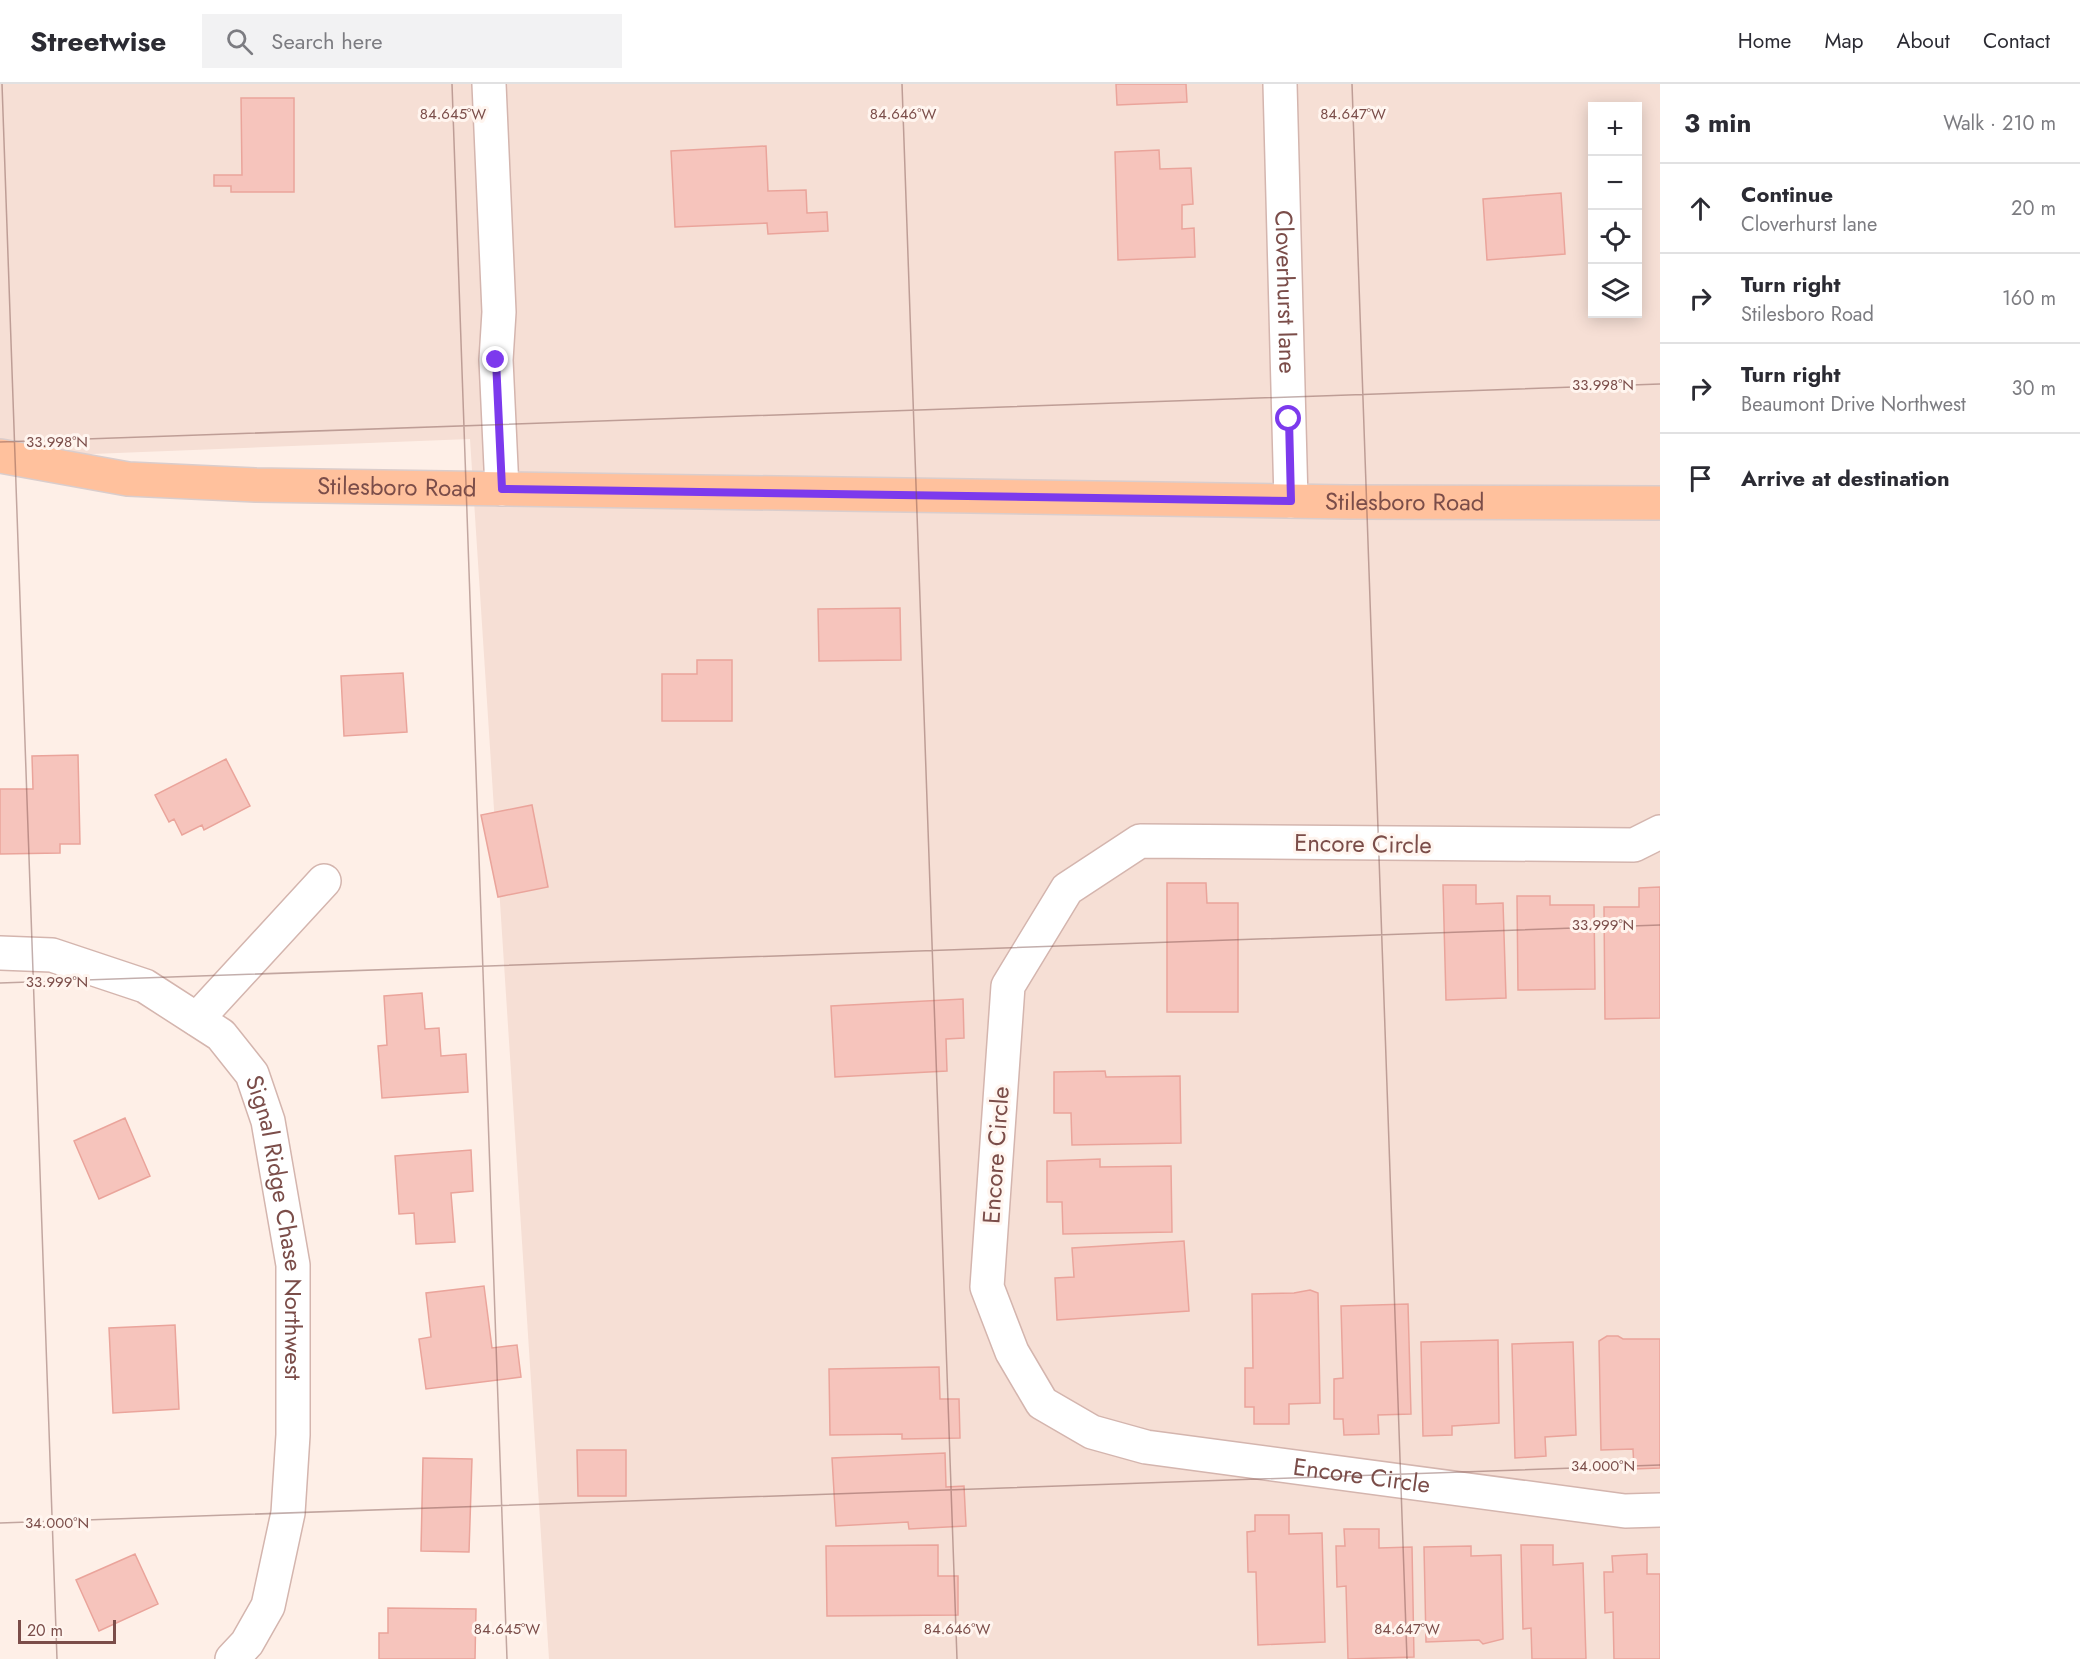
<!DOCTYPE html>
<html lang="en">
<head>
<meta charset="utf-8">
<style>
  :root { --surface:#fff; --page:#f2f2f3; --text:#2b2b33; --muted:#7c7c81; --line:#e1e1e2 }
  body { margin:0; font-family:Jost,sans-serif; background:var(--page); color:var(--text) }
  .controls { position:absolute; right:18px; top:18px; display:grid; overflow:hidden; border-radius:0px; box-shadow:0 3px 15px #0003 }
  .controls button { width:54px; height:54px; display:grid; place-items:center; padding:0; border:0; border-bottom:2px solid var(--line); background:var(--surface); color:var(--text); font:30px sans-serif }
  .scale { position:absolute; left:18px; bottom:15px; width:98px; box-sizing:border-box; padding-left:6px; border:3px solid #7b4d49; border-top:0; font-size:16px; line-height:21px; white-space:nowrap; color:#7b4d49; -webkit-text-stroke:4px #fff5ef; paint-order:stroke }
  .stop { position:absolute; width:18px; height:18px; margin:-14px; border:4px solid #7c3aed; border-radius:50%; background:#fff }
  .stop.end { background:#7c3aed; border-color:#fff; box-shadow:0 2px 6px #0008 }
  .list { margin:0; padding:0; list-style:none }
  h2 { display:flex; justify-content:space-between; align-items:center; height:78px; margin:0; padding:0 24px; font-size:26px }
  h2 small { font-size:20px; font-weight:400; color:var(--muted) }
  .list li { display:grid; grid-template-columns:39px 1fr auto; gap:18px; align-items:center; box-sizing:border-box; height:90px; padding:0 24px; border-top:2px solid var(--line) }
  .list b { display:block; font-size:22px; white-space:nowrap }
  .list p { margin:0; font-size:20px; white-space:nowrap; color:var(--muted) }
  .list em { font-size:20px; font-style:normal; color:var(--muted) }
  .icon { flex:none; width:33px; height:33px; fill:none; stroke:currentColor; stroke-width:2; stroke-linecap:round; stroke-linejoin:round }
  .map { position:relative; flex:none; width:1660px; height:1575px; overflow:hidden }
  header { display:flex; align-items:center; gap:36px; box-sizing:border-box; height:84px; padding:0 30px; background:var(--surface); border-bottom:2px solid var(--line) }
  header strong { font-size:28px }
  nav { display:flex; gap:33px; margin-inline-start:auto; font-size:21px }
  .search { width:420px; height:54px; background:var(--page); display:flex; align-items:center; gap:15px; box-sizing:border-box; padding:0 21px; border-radius:0px; color:var(--muted); font-size:22px }
  main { display:flex }
  aside { flex:1; background:var(--surface) }
  .map>svg:first-child { display:block }
</style>
</head>
<body>
<header>
<strong>Streetwise</strong>
<div class="search"><svg class="icon" aria-label="search" viewBox="0 0 24 24"><circle cx="10" cy="10" r="6"/><path d="M15 15l6 6"/></svg>Search here</div>
<nav><a>Home</a><a>Map</a><a>About</a><a>Contact</a></nav>
</header>
<main>
<div class="map">
<svg width="1660" height="1575" viewBox="0 0 1660 1575">
  <rect width="100%" height="100%" fill="#feefe7"/>
  <!-- residential -->
  <path fill="#f6dfd5" fill-rule="evenodd" d="M0 0H1660V1575H549L470 355 42 372 0 357ZM1592 22H1638V230H1592Z"/>
  <!-- building -->
  <path fill="#f6c4bc" stroke="#eaa49b" stroke-width="1.5" d="M1116 0H1186L1187 18 1117 21Z
    M241 14H294V108H231V102H214V91H242Z
    M766 62 768 107 806 106 807 129 827 128 828 147 768 150 767 139 675 143 671 67Z
    M1159 66 1160 85 1191 84 1193 120 1182 121V145L1194 144 1195 173 1118 176 1115 68Z
    M1561 109 1565 170 1487 176 1483 115Z
    M900 524 901 576 819 577 818 525Z
    M697 576H732V637H662V590H697Z
    M403 589 407 648 344 652 341 592Z
    M78 671 80 760H60V769L0 770V705H33L32 672Z
    M226 675 250 722 204 746 202 741 182 751 174 735 169 738 155 711Z
    M532 721 548 803 498 813 481 731Z
    M1167 799H1206L1207 819H1238V928H1167Z
    M1443 801H1476V820L1503 819 1506 914 1446 916Z
    M1660 803V934L1605 935 1604 823H1639V804Z
    M1517 812H1550V821H1594L1595 905 1518 906Z
    M422 909 425 945 439 944 441 972 466 970 468 1008 382 1014 378 962 387 961 384 912Z
    M963 915 964 954 946 955 947 987 835 993 831 922Z
    M1105 987 1106 993 1180 992 1181 1059 1072 1061 1071 1029H1054V988Z
    M125 1034 150 1092 99 1115 74 1057Z
    M471 1066 473 1107 451 1109 455 1158 416 1160 414 1129 399 1130 395 1072Z
    M1100 1075V1083L1171 1082 1172 1148 1063 1150 1062 1118H1047V1077Z
    M1184 1157 1189 1227 1057 1236 1055 1194 1074 1193 1072 1164Z
    M484 1202 492 1264 517 1261 521 1293 426 1305 419 1255 431 1253 426 1209Z
    M1310 1206 1318 1209 1320 1319 1289 1320V1340H1254V1323H1245V1284H1253L1252 1210 1294 1209Z
    M1408 1220 1411 1330 1378 1331 1379 1350 1344 1351 1343 1335H1334V1295L1343 1294 1341 1222Z
    M175 1241 179 1325 113 1329 109 1244Z
    M1607 1252H1618L1623 1255H1660V1384L1634 1385 1633 1365 1601 1366 1599 1257Z
    M1498 1256 1499 1339 1452 1342V1351L1423 1352 1421 1258Z
    M1573 1258 1576 1351 1545 1353 1546 1372 1515 1374 1512 1260Z
    M939 1283 940 1315H959L960 1354 902 1355V1350L830 1351 829 1285Z
    M577 1366H626V1412H578Z
    M945 1369 946 1403 964 1402 966 1442 909 1445 908 1438 836 1442 832 1374Z
    M423 1374 472 1375 469 1468 421 1467Z
    M1255 1431H1289V1450L1322 1449 1325 1558 1258 1561 1256 1488H1248L1247 1448 1255 1447Z
    M1344 1445H1379V1464L1412 1463 1414 1573 1348 1575 1346 1502 1337 1503 1336 1462H1345Z
    M938 1461V1492H958V1531L827 1532 826 1462Z
    M1521 1461H1553V1481L1583 1479 1586 1575H1532L1531 1544 1523 1545Z
    M1471 1462V1472L1501 1471 1503 1555 1483 1560 1479 1556 1426 1558 1424 1463Z
    M135 1470 158 1520 99 1547 76 1496Z
    M1647 1470V1490H1660V1575H1614L1613 1528 1605 1529 1604 1488H1613L1612 1472Z
    M388 1524 476 1525 475 1575H379V1549H388Z"/>
  <g fill="none" stroke-linecap="round" stroke-linejoin="round">
    <!-- minor casing -->
    <g stroke="#d4b5ae" stroke-width="36">
      <g id="minor">
        <path d="M489 0 499 228 496 276 502 405"/>
        <path id="s1" d="M1280 0 1291 417"/>
        <path id="s2" d="M1660 748 1634 761 1140 757 1067 805 1008 902 987 1203 1012 1268 1042 1319 1092 1348 1146 1363 1625 1427 1660 1426"/>
        <path id="s3" d="M0 869 52 871 145 902 221 951 252 990 268 1037 293 1181V1351L288 1429 268 1522 247 1559 232 1575"/>
        <path d="M197 935 324 797"/>
      </g>
    </g>
    <!-- major casing -->
    <g stroke="#dacdcc" stroke-width="36">
      <g id="major">
        <path id="s4" d="M0 372 128 395 256 401 1350 418 1660 419"/>
      </g>
    </g>
    <!-- minor -->
    <use href="#minor" stroke="#fff" stroke-width="33"/>
    <!-- major -->
    <use href="#major" stroke="#ffc19d" stroke-width="33"/>
  </g>
  <g fill="none" stroke-linecap="round" stroke-linejoin="round">
    <!-- route -->
    <path stroke="#7c3aed" stroke-width="8" d="M496 276 502 405 1291 417 1289 335"/>
  </g>
  <!-- ticks -->
  <path fill="none" stroke="#7b4d49" stroke-width="1.5" stroke-opacity="0.45" d="M2 0 57 1575M452 0 507 1575M902 0 957 1575M1352 0 1407 1575M0 358 1660 300M0 899 1660 841M0 1439 1660 1381"/>
  <g text-anchor="middle" stroke-width="6" stroke-linejoin="round" paint-order="stroke">
    <!-- street labels -->
    <g font-size="24" fill="#7b4d49" stroke="#fff5ef">
      <text dy="8" stroke="none"><textPath href="#s1" startOffset="208">Cloverhurst lane</textPath></text>
      <text dy="8" stroke="none"><textPath href="#s4" startOffset="399">Stilesboro Road</textPath></text>
      <text dy="8" stroke="none"><textPath href="#s4" startOffset="1407">Stilesboro Road</textPath></text>
      <text transform="translate(1363 760) rotate(1)" y="8">Encore Circle</text>
      <text transform="translate(996 1071) rotate(-86)" y="8">Encore Circle</text>
      <text dy="8" stroke="none"><textPath href="#s3" startOffset="447">Signal Ridge Chase Northwest</textPath></text>
      <text dy="8" stroke="none"><textPath href="#s2" startOffset="1486">Encore Circle</textPath></text>
    </g>
  </g>
  <g font-size="15" text-anchor="middle" fill="#7b4d49" stroke="#fff5ef" stroke-width="6" stroke-linejoin="round" paint-order="stroke">
    <text x="453" y="35">84.645°W</text>
    <text x="903" y="35">84.646°W</text>
    <text x="1353" y="35">84.647°W</text>
    <text x="1603" y="306">33.998°N</text>
    <text x="57" y="363">33.998°N</text>
    <text x="1603" y="846">33.999°N</text>
    <text x="57" y="903">33.999°N</text>
    <text x="1603" y="1387">34.000°N</text>
    <text x="57" y="1444">34.000°N</text>
    <text x="507" y="1550">84.645°W</text>
    <text x="957" y="1550">84.646°W</text>
    <text x="1407" y="1550">84.647°W</text>
  </g>
</svg>
<div class="controls">
<button>+</button>
<button>−</button>
<button><svg class="icon" aria-label="locate" viewBox="0 0 24 24"><circle cx="12" cy="12" r="6"/><path d="M12 2v4M12 18v4M2 12h4M18 12h4"/></svg></button>
<button><svg class="icon" aria-label="layers" viewBox="0 0 24 24"><path d="M12 4l9 5-9 5-9-5zM3 14l9 5 9-5"/></svg></button>
</div>
<div class="scale">20 m</div>
<div class="stop" style="left:1289px;top:335px"></div>
<div class="stop end" style="left:496px;top:276px"></div>
</div>
<aside>
<h2>3 min<small>Walk · 210 m</small></h2>
<ul class="list">
<li><svg class="icon" aria-label="ahead" viewBox="0 0 24 24"><path d="M12 20V5M6 11l6-6 6 6"/></svg><div><b>Continue</b><p>Cloverhurst lane</p></div><em>20 m</em></li>
<li><svg class="icon" aria-label="right" viewBox="0 0 24 24"><path d="M7 20v-9h11M14 6l5 5-5 5"/></svg><div><b>Turn right</b><p>Stilesboro Road</p></div><em>160 m</em></li>
<li><svg class="icon" aria-label="right" viewBox="0 0 24 24"><path d="M7 20v-9h11M14 6l5 5-5 5"/></svg><div><b>Turn right</b><p>Beaumont Drive Northwest</p></div><em>30 m</em></li>
<li><svg class="icon" aria-label="arrive" viewBox="0 0 24 24"><path d="M6 21V4h12l-3 4 3 4H6"/></svg><div><b>Arrive at destination</b></div></li>
</ul>
</aside>
</main>
</body>
</html>
